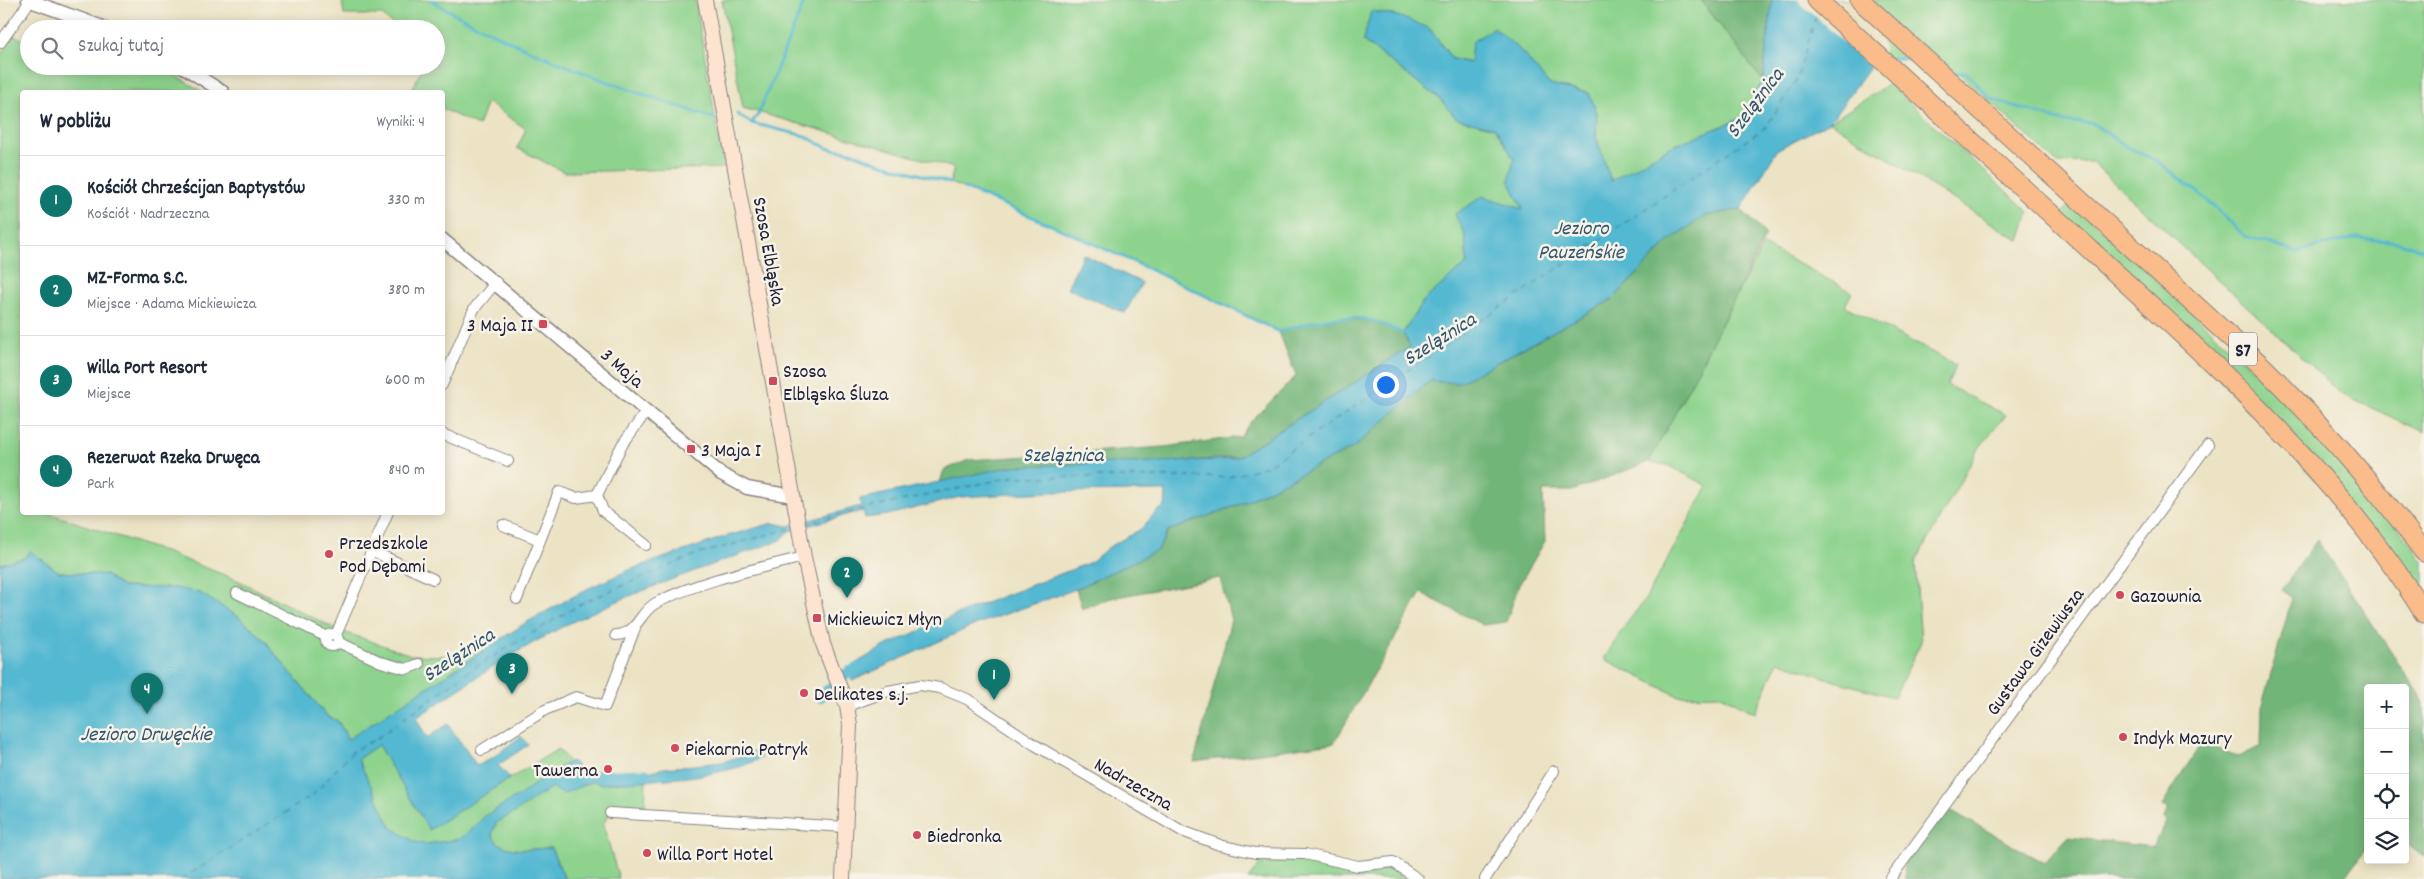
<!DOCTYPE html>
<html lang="pl">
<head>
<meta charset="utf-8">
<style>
  :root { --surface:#fff; --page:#f6f6f7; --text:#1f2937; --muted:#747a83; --line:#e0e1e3; --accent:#0f766e }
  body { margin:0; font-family:Dekko,sans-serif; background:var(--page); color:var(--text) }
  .controls { position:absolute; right:15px; bottom:15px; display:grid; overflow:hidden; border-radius:5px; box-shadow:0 2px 12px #0003 }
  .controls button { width:45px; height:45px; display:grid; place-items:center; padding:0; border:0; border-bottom:1px solid var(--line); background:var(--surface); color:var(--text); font:25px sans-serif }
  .you { position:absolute; left:1385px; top:384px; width:18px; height:18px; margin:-12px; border:4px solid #fff; border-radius:50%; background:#1a73e8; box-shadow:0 0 0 8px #1a73e833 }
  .badge { display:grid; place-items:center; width:32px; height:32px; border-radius:50%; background:var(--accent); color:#fff; font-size:16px; font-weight:700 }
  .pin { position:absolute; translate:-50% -41px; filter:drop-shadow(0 1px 2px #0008) }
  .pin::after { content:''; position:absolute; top:26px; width:18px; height:15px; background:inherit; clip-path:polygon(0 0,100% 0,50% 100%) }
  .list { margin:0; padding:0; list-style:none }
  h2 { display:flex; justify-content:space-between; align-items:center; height:65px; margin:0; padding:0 20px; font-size:21px }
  h2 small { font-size:16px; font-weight:400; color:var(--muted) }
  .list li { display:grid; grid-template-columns:32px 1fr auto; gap:15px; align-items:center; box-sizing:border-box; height:90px; padding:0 20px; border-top:1px solid var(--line) }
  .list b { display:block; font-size:19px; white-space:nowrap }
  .list p { margin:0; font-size:16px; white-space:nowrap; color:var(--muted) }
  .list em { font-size:16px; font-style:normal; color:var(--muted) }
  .icon { flex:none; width:28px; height:28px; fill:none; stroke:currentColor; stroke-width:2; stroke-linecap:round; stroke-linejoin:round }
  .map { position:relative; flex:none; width:2424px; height:879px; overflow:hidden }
  .search { position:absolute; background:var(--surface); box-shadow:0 2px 12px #0003; left:20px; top:20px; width:425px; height:55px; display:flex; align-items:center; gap:12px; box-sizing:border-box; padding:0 18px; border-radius:28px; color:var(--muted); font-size:19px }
  .panel { position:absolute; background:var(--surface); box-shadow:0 2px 12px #0003; left:20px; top:90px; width:425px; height:425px; border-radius:5px }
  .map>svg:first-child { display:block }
</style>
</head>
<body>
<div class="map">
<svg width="2424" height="879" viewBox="0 0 2424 879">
  <rect width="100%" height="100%" fill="#f7f3e8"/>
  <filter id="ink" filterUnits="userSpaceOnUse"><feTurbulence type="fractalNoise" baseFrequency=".02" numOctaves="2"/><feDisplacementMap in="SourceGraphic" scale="10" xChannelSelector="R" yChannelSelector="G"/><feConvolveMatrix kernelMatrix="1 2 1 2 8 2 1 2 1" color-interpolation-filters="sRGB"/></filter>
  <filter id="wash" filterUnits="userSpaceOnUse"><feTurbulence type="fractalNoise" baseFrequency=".0096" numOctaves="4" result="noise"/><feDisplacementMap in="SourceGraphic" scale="20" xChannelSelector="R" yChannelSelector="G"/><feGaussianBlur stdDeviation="1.12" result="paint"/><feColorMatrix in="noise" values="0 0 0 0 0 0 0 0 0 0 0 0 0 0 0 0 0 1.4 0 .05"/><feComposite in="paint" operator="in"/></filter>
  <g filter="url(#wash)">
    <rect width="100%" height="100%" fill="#ece3c4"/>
    <!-- green -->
    <path fill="#8dd38d" stroke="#587a64" d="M342 0H695L724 168 564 172 517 148 526 129 487 102 478 126 443 109 442 92H415L412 90 423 66H436V29H398L382 15H344Z
      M722 0H1701L1763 81 1740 119 1670 147 1611 181 1596 137 1597 113 1589 93 1550 85 1520 50 1471 63 1452 59 1429 28 1363 41 1440 99 1456 118 1495 128 1514 159 1509 181 1523 209 1455 214 1465 235 1467 263 1423 301 1403 333 1371 321H1312L1279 332C1171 277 1062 228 950 183L954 168 743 108Z
      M1872 0H2424V432L2341 394 2092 162 2057 163 1959 73 1949 74 1927 60 1876 57Z
      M11 35 29 41V66H160L203 92H22V512L48 513 165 552 235 579 338 630 411 655 452 656 475 643 491 658 376 739 447 817 558 749 580 775 646 774 645 815 610 813 603 824 619 879H565L551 848 0 879 338 722 327 716 271 649 266 641 239 617 176 588 122 587 106 575 59 572 30 551 24 558 0 564V57Z
      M1889 84 2029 212 2020 241 1830 122Z
      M2072 203 2287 400 2383 508 2424 562V600L2408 576 2061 215Z
      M1763 245 1852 292 1845 306 1956 365 1947 385 2006 415 1979 448 1915 563 1921 642 1894 697 1835 681 1778 661 1755 713 1721 695 1678 696 1604 659 1624 627 1646 598 1708 486 1667 465 1649 462Z
      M1264 859H1304L1359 873 1391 869 1406 879H1248Z"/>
    <!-- forest -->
    <path fill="#72b578" stroke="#4a6c5a" d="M1701 0H1772L1763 81Z
      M1741 209 1766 235 1692 382 1649 462 1572 491H1543L1545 541 1519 585 1506 622 1483 625 1421 593 1334 743 1194 762 1231 620 1220 578 1111 598 1082 609 1076 589 1158 550 1168 531 1243 503 1354 447 1430 381 1459 383 1613 299 1670 240 1705 215Z
      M1346 318 1371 321 1403 333 1410 347 1238 457 940 482 944 470 969 460 1164 447 1240 437 1252 420 1296 376 1279 332 1312 321Z
      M2317 540 2424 702V857L2405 843V688H2368V847L2344 879H1905L1904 859 1943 806 2044 863 2068 837 2153 847 2167 821 2164 818 2168 809 2162 806 2202 742 2239 757 2261 746 2262 705 2292 598 2282 590Z"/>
    <!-- water -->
    <path fill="#52b8d1" stroke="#3a6d86" d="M1772 0H1872L1882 50 1830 122 1778 149 1741 209 1705 216 1670 240 1613 299 1459 383 1430 381 1354 447 1243 503 1168 531 1158 550 1076 589 975 625 852 681 848 668 885 646 965 611 1091 562 1109 547 1141 529 1155 513 1165 506 1166 491 1050 492 960 497 888 515 865 518 863 511 858 512 789 531 781 540C709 566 636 590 568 624 515 651 465 685 416 718L427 738 448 724 477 766 492 758 521 736 528 745 498 765 510 778 429 830 378 745 358 759 391 827 415 842 426 844 459 839 470 831 485 816 523 793 552 771 572 761 581 770 592 772 593 778 626 777 664 768 723 762 760 749 763 753 759 756 761 758C720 780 649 779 602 784L593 781 563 794 552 787 514 813 497 822 492 834C501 856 532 848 551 848L565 879H0V564L24 558 30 551 59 572 106 575 122 587 176 588 200 593 239 617 266 641 271 649 327 716 338 721 348 739 527 622 587 589 629 570 724 537 773 523 788 526 861 506 860 499 1013 466 1220 460 1238 457 1410 347 1403 333 1423 301 1467 263 1465 235 1455 214 1483 196 1523 209 1509 181 1514 159 1495 128 1456 118 1440 99 1363 41 1371 11 1398 16 1429 28 1452 59 1470 63 1472 42 1494 28 1520 50 1550 85 1589 93 1597 113 1596 137 1611 181 1670 147 1740 119 1763 81Z
      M1083 254 1142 283 1125 313 1067 288Z"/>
    <!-- pier -->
    <path fill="#ece3c4" d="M1797 0H1874L1884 50 1872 68Z"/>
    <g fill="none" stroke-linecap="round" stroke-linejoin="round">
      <!-- stream -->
      <path stroke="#52b8d1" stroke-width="3" d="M431 0C519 52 617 87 714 118
        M1891 58 1914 59
        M1951 74 1966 72 1991 99 2066 122 2092 123 2129 148 2157 161 2200 194 2245 236 2296 252 2356 238 2400 242 2424 250
        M737 114 751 123 805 136 827 148 851 152 876 162 950 183
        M751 123 758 115 805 0
        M964 188C1071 232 1176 280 1279 332 1308 322 1339 313 1370 320 1381 323 1393 329 1403 333"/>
      <!-- canal -->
      <path stroke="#52b8d1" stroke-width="11" d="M820 697 849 672 862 666
        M577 776 646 774"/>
      <!-- ferry -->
      <path stroke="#335670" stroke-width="1" stroke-dasharray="6 5" stroke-linecap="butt" d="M805 524 859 510 1012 477H1229L1267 466 1766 127 1797 79 1817 13
        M182 879 313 795 354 750 376 739 469 671 584 602 695 555 792 528"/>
    </g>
  </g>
  <g filter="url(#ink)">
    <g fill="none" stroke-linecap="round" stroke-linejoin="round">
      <!-- minor casing -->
      <g stroke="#878280" stroke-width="12">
        <path id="minor" d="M0 43 30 1
          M442 385 474 309 496 282
          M646 412 622 445 597 495 603 511 646 545
          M442 434 508 461
          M503 525 540 540
          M372 551 433 579
          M237 593 327 637
          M517 599 559 492 576 498 597 495
          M326 640a6 6 0 1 1 12 0a6 6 0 1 1-12 0Z
          M336 635 388 512
          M616 635C638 634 639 612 656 603 701 580 756 569 804 557
          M338 642 381 662 406 669 419 664
          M847 706 888 691 920 685 940 688 967 699 1035 745 1182 831 1220 845 1255 853 1305 854 1358 866 1393 862 1418 879
          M482 750 545 710 576 697 605 706 635 628
          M610 813 847 827
          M1485 879 1554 771
          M1890 879 2208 445"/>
      </g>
      <!-- tertiary casing -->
      <g stroke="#878280" stroke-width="15">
        <path id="tertiary" d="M28 0 108 29
          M182 66 223 92
          M442 239 721 474 747 488 793 496"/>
      </g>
      <!-- secondary casing -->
      <g stroke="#878280" stroke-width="16">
        <path id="secondary" d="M705 0 804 557 823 644 847 706 850 725 843 879"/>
      </g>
      <!-- motorway casing -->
      <g stroke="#878280" stroke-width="21">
        <path id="motorway" d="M1817 0C1910 85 2002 170 2096 255 2215 364 2338 475 2424 613
          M1860 0 2262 366C2321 424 2375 485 2424 552"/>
      </g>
      <!-- minor -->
      <use href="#minor" stroke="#fff" stroke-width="10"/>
      <!-- tertiary -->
      <use href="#tertiary" stroke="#fff" stroke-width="12"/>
      <!-- secondary -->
      <use href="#secondary" stroke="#fde4d0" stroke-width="14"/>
      <!-- motorway -->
      <use href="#motorway" stroke="#f9bc8a" stroke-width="19"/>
    </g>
  </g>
  <!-- markers -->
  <g fill="#d1495b" stroke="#f7f3e8" stroke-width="2">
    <rect x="538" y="319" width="10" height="10" rx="2.5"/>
    <rect x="768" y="376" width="10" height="10" rx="2.5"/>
    <rect x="686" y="444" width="10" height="10" rx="2.5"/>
    <circle cx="329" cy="554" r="5"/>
    <circle cx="2120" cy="595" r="5"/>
    <rect x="812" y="613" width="10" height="10" rx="2.5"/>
    <circle cx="804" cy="693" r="5"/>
    <circle cx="2123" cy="737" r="5"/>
    <circle cx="675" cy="748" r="5"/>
    <circle cx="608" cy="769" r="5"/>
    <circle cx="917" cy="835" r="5"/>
    <circle cx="647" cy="853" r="5"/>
  </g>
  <g text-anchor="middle" stroke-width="5" stroke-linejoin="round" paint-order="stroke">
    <!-- shield labels -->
    <rect fill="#f7f3e8" stroke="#62616f" stroke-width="1" x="2229" y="332.5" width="28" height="33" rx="4"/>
    <g font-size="19" font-weight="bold" fill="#22223b">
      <text x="2243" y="356">S7</text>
    </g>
    <!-- street labels -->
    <g font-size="20" fill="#22223b" stroke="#f7f3e8">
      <text transform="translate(770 251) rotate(80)" y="7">Szosa Elbląska</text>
      <text transform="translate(623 367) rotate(41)" y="7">3 Maja</text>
      <text transform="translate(2034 651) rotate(-54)" y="7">Gustawa Gizewiusza</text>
      <text transform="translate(1134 783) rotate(30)" y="7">Nadrzeczna</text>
    </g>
    <!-- poi labels -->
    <g font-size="20" fill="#22223b" stroke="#f7f3e8" text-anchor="start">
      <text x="533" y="331" text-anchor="end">3 Maja II</text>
      <text x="783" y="377">Szosa<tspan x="783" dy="23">Elbląska Śluza</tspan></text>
      <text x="701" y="456">3 Maja I</text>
      <text x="339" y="549">Przedszkole<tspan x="339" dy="23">Pod Dębami</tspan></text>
      <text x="2130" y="602">Gazownia</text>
      <text x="827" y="625">Mickiewicz Młyn</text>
      <text x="814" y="700">Delikates s.j.</text>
      <text x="2133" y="744">Indyk Mazury</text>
      <text x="685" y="755">Piekarnia Patryk</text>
      <text x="598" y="776" text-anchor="end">Tawerna</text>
      <text x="927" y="842">Biedronka</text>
      <text x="657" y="860">Willa Port Hotel</text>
    </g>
    <!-- water labels -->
    <g font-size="21" font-style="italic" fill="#335670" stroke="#f7f3e8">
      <text transform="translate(1754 102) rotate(-53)" y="7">Szelążnica</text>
      <text x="1581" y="234">Jezioro<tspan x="1581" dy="24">Pauzeńskie</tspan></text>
      <text transform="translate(1439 338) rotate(-32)" y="7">Szelążnica</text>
      <text x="1063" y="461">Szelążnica</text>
      <text transform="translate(458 654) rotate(-33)" y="7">Szelążnica</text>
      <text x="146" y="740">Jezioro Drwęckie</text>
    </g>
  </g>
</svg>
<div class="controls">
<button>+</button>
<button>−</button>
<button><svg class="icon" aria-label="locate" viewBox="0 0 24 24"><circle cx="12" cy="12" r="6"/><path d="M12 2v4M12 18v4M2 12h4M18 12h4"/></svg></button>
<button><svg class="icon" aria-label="layers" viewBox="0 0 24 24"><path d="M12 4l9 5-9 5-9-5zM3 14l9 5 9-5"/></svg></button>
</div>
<div class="you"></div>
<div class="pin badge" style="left:994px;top:700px">1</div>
<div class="pin badge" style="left:847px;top:598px">2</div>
<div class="pin badge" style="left:512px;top:694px">3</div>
<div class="pin badge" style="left:147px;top:714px">4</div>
<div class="search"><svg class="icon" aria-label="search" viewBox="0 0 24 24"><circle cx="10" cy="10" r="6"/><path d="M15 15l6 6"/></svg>Szukaj tutaj</div>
<section class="panel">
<h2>W pobliżu<small>Wyniki: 4</small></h2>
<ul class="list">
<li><span class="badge">1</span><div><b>Kościół Chrześcijan Baptystów</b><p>Kościół · Nadrzeczna</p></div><em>330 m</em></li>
<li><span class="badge">2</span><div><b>MZ-Forma S.C.</b><p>Miejsce · Adama Mickiewicza</p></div><em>380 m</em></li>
<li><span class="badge">3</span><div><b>Willa Port Resort</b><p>Miejsce</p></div><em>600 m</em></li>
<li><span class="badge">4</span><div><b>Rezerwat Rzeka Drwęca</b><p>Park</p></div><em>840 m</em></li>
</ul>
</section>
</div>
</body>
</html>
